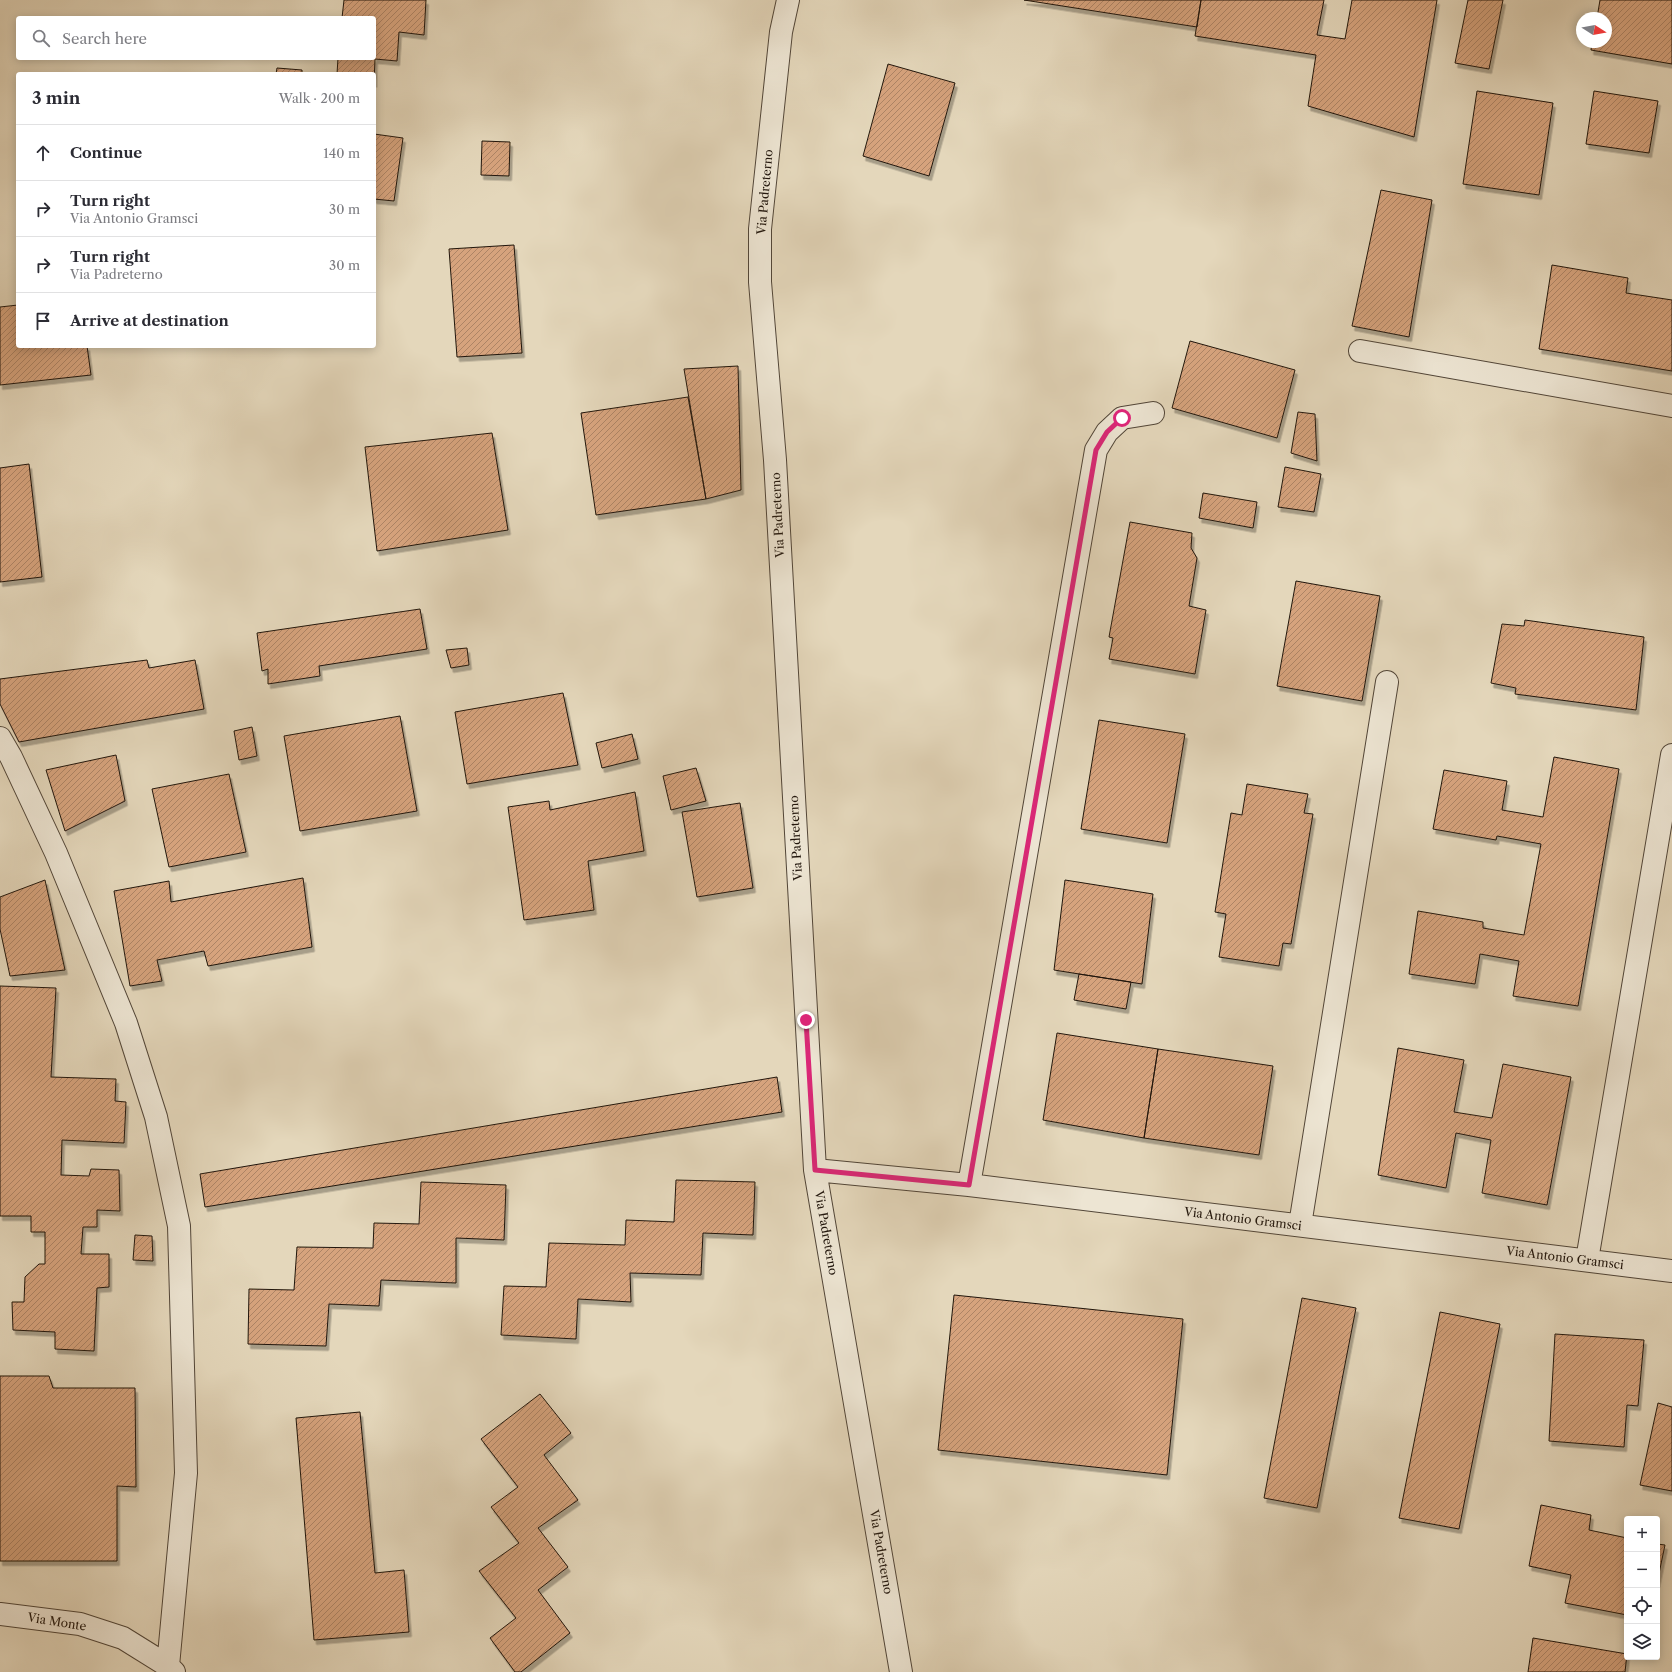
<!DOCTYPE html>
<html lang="en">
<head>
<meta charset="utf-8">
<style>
  :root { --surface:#fff; --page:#f7f7f7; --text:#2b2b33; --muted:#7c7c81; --line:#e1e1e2 }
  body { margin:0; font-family:"Libre Caslon Text",serif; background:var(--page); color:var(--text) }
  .controls { position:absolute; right:12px; bottom:12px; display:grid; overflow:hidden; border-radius:4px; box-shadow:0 2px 10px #0003 }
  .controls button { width:36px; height:36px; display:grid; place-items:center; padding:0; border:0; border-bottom:1px solid var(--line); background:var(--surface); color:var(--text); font:20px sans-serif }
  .compass { position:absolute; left:1576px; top:12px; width:36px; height:36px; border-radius:50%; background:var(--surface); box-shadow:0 2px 10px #0003; rotate:101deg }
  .stop { position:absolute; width:12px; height:12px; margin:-9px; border:3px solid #db2777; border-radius:50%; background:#fff }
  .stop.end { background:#db2777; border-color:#fff; box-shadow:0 1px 4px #0008 }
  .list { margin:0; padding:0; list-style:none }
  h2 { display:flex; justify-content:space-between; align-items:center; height:52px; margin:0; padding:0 16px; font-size:17px }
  h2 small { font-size:13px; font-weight:400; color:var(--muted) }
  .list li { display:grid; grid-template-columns:26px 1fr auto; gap:12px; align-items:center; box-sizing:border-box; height:56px; padding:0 16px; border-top:1px solid var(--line) }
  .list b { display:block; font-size:15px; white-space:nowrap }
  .list p { margin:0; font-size:13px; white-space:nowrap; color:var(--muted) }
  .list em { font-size:13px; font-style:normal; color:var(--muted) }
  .icon { flex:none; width:22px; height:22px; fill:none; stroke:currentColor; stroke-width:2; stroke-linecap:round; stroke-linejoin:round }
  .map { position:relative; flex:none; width:1672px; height:1672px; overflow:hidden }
  .search { position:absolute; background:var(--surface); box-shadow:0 2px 10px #0003; left:16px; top:16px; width:360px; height:44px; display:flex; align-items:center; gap:10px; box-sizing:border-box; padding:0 14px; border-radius:4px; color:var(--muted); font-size:15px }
  .panel { position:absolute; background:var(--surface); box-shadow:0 2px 10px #0003; left:16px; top:72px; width:360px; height:276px; border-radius:4px }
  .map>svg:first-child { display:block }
</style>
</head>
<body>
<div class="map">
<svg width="1672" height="1672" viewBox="0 0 1672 1672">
  <defs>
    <pattern id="building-hatch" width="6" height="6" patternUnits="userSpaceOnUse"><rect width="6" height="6" fill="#d6a37d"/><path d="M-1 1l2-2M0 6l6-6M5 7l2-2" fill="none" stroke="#ad8465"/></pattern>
    <filter id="shadow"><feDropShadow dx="2.5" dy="4.5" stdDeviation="0" flood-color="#0004"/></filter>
  </defs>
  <rect width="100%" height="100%" fill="#e4d7bb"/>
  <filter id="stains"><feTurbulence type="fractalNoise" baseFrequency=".005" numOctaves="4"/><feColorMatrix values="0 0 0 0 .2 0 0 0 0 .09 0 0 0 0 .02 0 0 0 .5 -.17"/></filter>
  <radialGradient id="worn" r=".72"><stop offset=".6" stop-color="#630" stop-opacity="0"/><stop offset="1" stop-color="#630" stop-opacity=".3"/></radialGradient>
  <!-- building -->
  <path fill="url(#building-hatch)" stroke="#21160d" filter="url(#shadow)" d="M344 0H426L424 35 399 32 397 61 375 59 374 83V74H337L338 58H374V18H342Z
    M1024 0H1201L1197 27Z
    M1201 0H1324L1317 35 1345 39 1352 0H1437L1414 137 1308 106 1316 55 1195 36Z
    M1468 0H1503L1489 69 1455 63Z
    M1600 0H1672V64L1591 50 1592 42H1606V18H1597Z
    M888 64 955 83 929 176 863 156Z
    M277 68 302 70V74H276Z
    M1477 91 1553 103 1539 195 1463 184Z
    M1594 91 1658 101 1649 153 1586 144Z
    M374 134 403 138 394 201 374 199Z
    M482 141 510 142 509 176 481 175Z
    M1381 190 1432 200 1409 337 1352 326Z
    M514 245 522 353 457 357 449 249Z
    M1552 265 1628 278 1626 293 1672 300V371L1539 349Z
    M18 305V346H87L91 375 0 385V307Z
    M1190 341 1295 370 1277 438 1172 408Z
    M738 366 741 490 706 499 684 369Z
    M688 397 706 499 596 515 581 413Z
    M1298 412 1315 414 1317 461 1291 453Z
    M492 433 508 530 377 551 365 447Z
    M29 464 42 577 0 582V468Z
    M1285 467 1321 474 1314 512 1278 507Z
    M1203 493 1257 502 1253 528 1199 518Z
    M1130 522 1192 533 1191 548 1197 558 1189 606 1206 610 1195 674 1109 659 1113 638 1109 637Z
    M1296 581 1380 596 1362 701 1277 686Z
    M420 609 427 649 319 666 320 676 268 684V669L262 671 257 633Z
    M1525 620 1644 637 1636 710 1515 694 1516 688 1491 683 1502 624 1524 626Z
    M467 648 469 665 451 668 446 650Z
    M147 660 149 668 195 660 204 709 19 742 0 704V679Z
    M563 693 578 765 467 784 455 712Z
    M400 716 417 811 300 831 284 736Z
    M1099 720 1185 734 1167 843 1081 829Z
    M252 727 257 756 239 760 234 731Z
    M632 734 638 759 602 768 596 743Z
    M116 755 125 801 65 831 46 770Z
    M1554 757 1619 769 1578 1006 1513 996 1519 961 1480 954 1475 984 1409 974 1418 911 1483 922V928L1524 935 1541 844 1497 836 1496 840 1433 829 1444 770 1507 781 1502 810 1543 817Z
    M696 768 706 801 671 810 663 776Z
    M229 774 246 852 169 867 152 789Z
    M1247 784 1308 794 1304 813 1313 814 1291 944 1283 943 1279 966 1219 957 1226 914 1215 912 1231 813 1242 815Z
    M635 792 644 851 588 861 594 910 524 920 508 807 549 801 550 810Z
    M740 803 753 888 697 897 682 812Z
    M303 878 312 947 208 966 204 951 157 960 162 981 130 986 114 891 169 881 171 902Z
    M45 880 65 970 10 976 0 929V897Z
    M1065 880 1153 894 1142 984 1054 970Z
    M1079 974 1131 982 1126 1009 1074 1000Z
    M0 986 56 988 51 1077 116 1079 115 1101 126 1102 124 1143 62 1140 61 1175 89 1176 91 1169 119 1170 120 1211 97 1210V1227H83L81 1254H109V1287L97 1288 94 1351 55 1349V1332L13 1330 12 1302H24L25 1277 39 1264H45V1232H31V1216H0Z
    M1057 1033 1158 1049 1144 1138 1043 1120Z
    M1398 1048 1464 1060 1454 1112 1492 1118 1503 1064 1571 1077 1547 1205 1482 1193 1491 1140 1456 1133 1446 1188 1378 1175Z
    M1158 1049 1273 1066 1259 1155 1144 1138Z
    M777 1077 782 1112 205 1207 200 1174Z
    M676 1180 755 1182 753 1235 703 1233 701 1275 630 1273 631 1302 578 1299 576 1339 501 1335 504 1286 546 1287 549 1243 625 1245 626 1220 674 1222Z
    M421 1182 506 1185 504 1240 456 1238V1283L381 1280 379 1306 329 1304 326 1346 248 1344 249 1289 294 1290 297 1247 373 1248 374 1223 419 1224Z
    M135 1235 152 1236 153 1261 133 1260Z
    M954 1295 1183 1319 1167 1475 938 1450Z
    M1302 1298 1356 1308 1317 1508 1264 1498Z
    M1440 1312 1500 1324 1459 1529 1399 1518Z
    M1555 1334 1644 1340 1638 1406 1627 1405 1624 1447 1549 1441Z
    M0 1376H49L53 1388H135L136 1487 117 1486V1561H0Z
    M540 1394 571 1433 544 1455 578 1500 538 1528 568 1567 538 1590 570 1633 521 1672H515L490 1638 516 1618 479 1571 519 1543 491 1507 518 1487 481 1439Z
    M1658 1403 1672 1407V1491L1640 1485Z
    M360 1412 375 1573 404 1570 409 1632 314 1640 296 1418Z
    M1541 1505 1591 1515 1589 1530 1627 1538V1615L1565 1603 1571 1575 1529 1566Z
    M1657 1544 1665 1545 1657 1583Z
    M1533 1638 1627 1654 1625 1672H1528Z"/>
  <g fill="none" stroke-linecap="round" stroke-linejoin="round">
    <!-- minor casing -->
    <g stroke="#524638" stroke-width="24">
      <path id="minor" d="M788 0 781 32 760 229V282L775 460 815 1170 901 1672
        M1360 351 1672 406
        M0 738 11 757 56 853 126 1023 156 1117 179 1226 186 1473 168 1666
        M815 1170 969 1185 1672 1271
        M969 1185 1096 450 1107 432 1122 418 1153 413
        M1300 1225 1387 682
        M1587 1260 1672 755
        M0 1614 80 1624 123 1638 168 1666 174 1672"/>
    </g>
    <!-- minor -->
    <use href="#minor" stroke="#ede5d3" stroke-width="22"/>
  </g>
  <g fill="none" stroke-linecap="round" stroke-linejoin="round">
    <!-- route -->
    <path stroke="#db2777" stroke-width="5" d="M806 1020 815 1170 969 1185 1096 450 1107 432 1122 418"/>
  </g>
  <g text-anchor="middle" stroke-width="3.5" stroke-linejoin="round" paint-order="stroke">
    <!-- street labels -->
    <g font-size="12" fill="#21160d" stroke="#ede5d3">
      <text transform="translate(765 192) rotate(-85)" y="4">Via Padreterno</text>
      <text transform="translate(778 515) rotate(-93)" y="4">Via Padreterno</text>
      <text transform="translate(796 838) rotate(-93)" y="4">Via Padreterno</text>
      <text transform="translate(1243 1219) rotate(7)" y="4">Via Antonio Gramsci</text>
      <text transform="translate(826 1233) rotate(80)" y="4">Via Padreterno</text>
      <text transform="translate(1565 1258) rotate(7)" y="4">Via Antonio Gramsci</text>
      <text transform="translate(881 1552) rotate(80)" y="4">Via Padreterno</text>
      <text transform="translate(57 1622) rotate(9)" y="4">Via Monte</text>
    </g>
  </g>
  <rect width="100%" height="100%" filter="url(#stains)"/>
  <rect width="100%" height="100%" fill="url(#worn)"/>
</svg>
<div class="controls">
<button>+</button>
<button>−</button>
<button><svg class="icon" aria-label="locate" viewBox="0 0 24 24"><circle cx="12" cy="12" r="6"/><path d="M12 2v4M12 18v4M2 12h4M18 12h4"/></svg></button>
<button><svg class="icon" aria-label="layers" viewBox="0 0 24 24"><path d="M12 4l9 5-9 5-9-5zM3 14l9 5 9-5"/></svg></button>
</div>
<svg class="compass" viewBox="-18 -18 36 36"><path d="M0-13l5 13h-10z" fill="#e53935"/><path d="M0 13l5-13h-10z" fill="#7c7c81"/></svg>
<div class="stop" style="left:1122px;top:418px"></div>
<div class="stop end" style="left:806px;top:1020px"></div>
<div class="search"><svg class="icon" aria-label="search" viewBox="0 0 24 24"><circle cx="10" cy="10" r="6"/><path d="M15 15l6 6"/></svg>Search here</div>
<section class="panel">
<h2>3 min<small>Walk · 200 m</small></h2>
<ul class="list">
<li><svg class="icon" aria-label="ahead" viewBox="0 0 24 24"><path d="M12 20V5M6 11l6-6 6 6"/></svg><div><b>Continue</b></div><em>140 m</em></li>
<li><svg class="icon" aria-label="right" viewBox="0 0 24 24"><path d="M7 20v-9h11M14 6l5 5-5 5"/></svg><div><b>Turn right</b><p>Via Antonio Gramsci</p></div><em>30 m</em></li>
<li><svg class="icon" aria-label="right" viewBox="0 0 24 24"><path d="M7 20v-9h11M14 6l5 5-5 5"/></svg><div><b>Turn right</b><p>Via Padreterno</p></div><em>30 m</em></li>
<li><svg class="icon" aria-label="arrive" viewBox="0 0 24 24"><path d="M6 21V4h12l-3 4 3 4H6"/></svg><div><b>Arrive at destination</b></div></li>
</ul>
</section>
</div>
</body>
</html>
